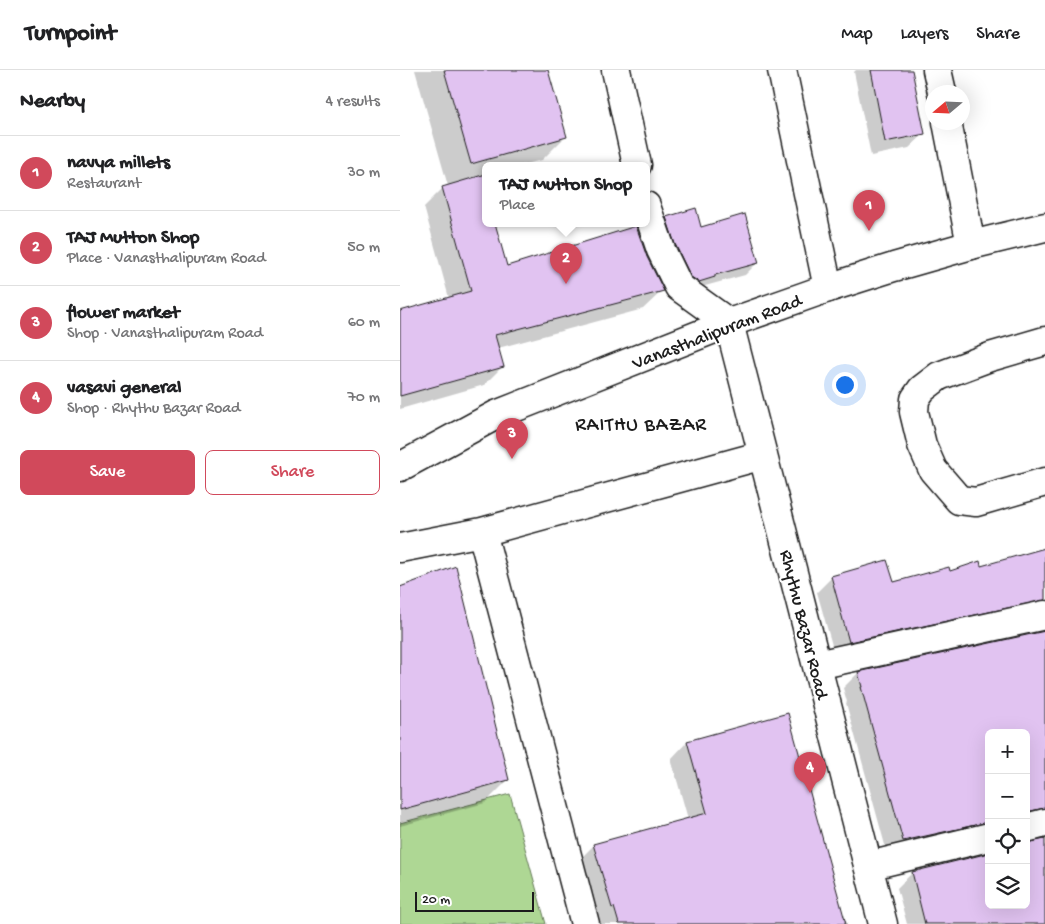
<!DOCTYPE html>
<html lang="en">
<head>
<meta charset="utf-8">
<style>
  :root { --surface:#fff; --page:#f6f6f6; --text:#202124; --muted:#757577; --line:#e0e0e0; --accent:#d1495b }
  body { margin:0; font-family:"Gochi Hand",sans-serif; background:var(--page); color:var(--text) }
  .controls { position:absolute; right:15px; bottom:15px; display:grid; overflow:hidden; border-radius:8px; box-shadow:0 5px 20px #0002 }
  .controls button { width:45px; height:45px; display:grid; place-items:center; padding:0; border:0; border-bottom:1px solid var(--line); background:var(--surface); color:var(--text); font:25px sans-serif }
  .compass { position:absolute; left:525px; top:15px; width:45px; height:45px; border-radius:50%; background:var(--surface); box-shadow:0 5px 20px #0002; rotate:251deg }
  .scale { position:absolute; left:15px; bottom:12px; width:119px; box-sizing:border-box; padding-left:5px; border:2px solid #1c1c1c; border-top:0; font-size:14px; line-height:18px; white-space:nowrap; color:#1c1c1c; -webkit-text-stroke:4px #fff; paint-order:stroke }
  .you { position:absolute; left:444px; top:314px; width:18px; height:18px; margin:-12px; border:4px solid #fff; border-radius:50%; background:#1a73e8; box-shadow:0 0 0 8px #1a73e833 }
  .badge { display:grid; place-items:center; width:32px; height:32px; border-radius:50%; background:var(--accent); color:#fff; font-size:16px; font-weight:700 }
  .pin { position:absolute; translate:-50% -41px; filter:drop-shadow(0 1px 2px #0008) }
  .pin::after { content:''; position:absolute; top:26px; width:18px; height:15px; background:inherit; clip-path:polygon(0 0,100% 0,50% 100%) }
  .popup { position:absolute; left:82px; top:92px; width:168px; height:65px; box-sizing:border-box; display:grid; place-content:center; border-radius:8px; background:var(--surface); filter:drop-shadow(0 1px 4px #0005); font-size:16px; white-space:nowrap; color:var(--muted) }
  .popup b { font-size:19px; color:var(--text) }
  .popup::after { content:''; position:absolute; left:50%; top:100%; margin-left:-10px; border:10px solid transparent; border-top-color:var(--surface) }
  .list { margin:0; padding:0; list-style:none }
  h2 { display:flex; justify-content:space-between; align-items:center; height:65px; margin:0; padding:0 20px; font-size:21px }
  h2 small { font-size:16px; font-weight:400; color:var(--muted) }
  .list li { display:grid; grid-template-columns:32px 1fr auto; gap:15px; align-items:center; box-sizing:border-box; height:75px; padding:0 20px; border-top:1px solid var(--line) }
  .list b { display:block; font-size:19px; white-space:nowrap }
  .list p { margin:0; font-size:16px; white-space:nowrap; color:var(--muted) }
  .list em { font-size:16px; font-style:normal; color:var(--muted) }
  .actions { display:flex; gap:10px; padding:15px 20px }
  .actions a { flex:1; padding:11px 0; border:1px solid var(--accent); border-radius:8px; text-align:center; font-size:18px; color:var(--accent) }
  .actions .main { background:var(--accent); color:#fff }
  .icon { flex:none; width:28px; height:28px; fill:none; stroke:currentColor; stroke-width:2; stroke-linecap:round; stroke-linejoin:round }
  .map { position:relative; flex:none; width:645px; height:854px; overflow:hidden }
  header { display:flex; align-items:center; gap:30px; box-sizing:border-box; height:70px; padding:0 25px; background:var(--surface); border-bottom:1px solid var(--line) }
  header strong { font-size:24px }
  nav { display:flex; gap:28px; margin-inline-start:auto; font-size:18px }
  main { display:flex }
  aside { flex:1; background:var(--surface) }
  .map>svg:first-child { display:block }
</style>
</head>
<body>
<header>
<strong>Turnpoint</strong>
<nav><a>Map</a><a>Layers</a><a>Share</a></nav>
</header>
<main>
<aside>
<h2>Nearby<small>4 results</small></h2>
<ul class="list">
<li><span class="badge">1</span><div><b>navya millets</b><p>Restaurant</p></div><em>30 m</em></li>
<li><span class="badge">2</span><div><b>TAJ Mutton Shop</b><p>Place · Vanasthalipuram Road</p></div><em>50 m</em></li>
<li><span class="badge">3</span><div><b>flower market</b><p>Shop · Vanasthalipuram Road</p></div><em>60 m</em></li>
<li><span class="badge">4</span><div><b>vasavi general</b><p>Shop · Rhythu Bazar Road</p></div><em>70 m</em></li>
</ul>
<div class="actions"><a class="main">Save</a><a>Share</a></div>
</aside>
<div class="map">
<svg width="645" height="854" viewBox="0 0 645 854">
  <rect width="100%" height="100%" fill="#fff"/>
  <filter id="ink" filterUnits="userSpaceOnUse"><feTurbulence type="fractalNoise" baseFrequency=".02" numOctaves="2"/><feDisplacementMap in="SourceGraphic" scale="10" xChannelSelector="R" yChannelSelector="G"/><feConvolveMatrix kernelMatrix="1 2 1 2 8 2 1 2 1" color-interpolation-filters="sRGB"/></filter>
  <g filter="url(#ink)">
    <!-- green -->
    <path fill="#aed794" stroke="#657a58" d="M110 724 146 854H0V753Z"/>
    <!-- shadow -->
    <path fill="#0003" d="M15 0H147L165 67 142 90 122 95H86V105L81 107 86 126V153H94L106 198 246 187 262 221 243 239 98 278 103 296 84 315 0 339V242L49 228 24 137 43 118 48 116Z
      M456 0H511L524 64 509 78 471 86 454 2Z
      M267 148 300 158 358 192 345 205 305 216 302 219 286 223 255 160Z
      M645 479V556L435 586 417 522 432 507 493 514 580 497Z
      M0 519 108 710 85 733 0 756Z
      M645 562V764L626 752V663H589V777L488 786 446 633 447 632 443 618 458 603Z
      M287 672 445 854H198L177 792 194 775 288 749 271 689Z
      M645 770V854H507L497 818 512 803 589 835H626Z"/>
    <!-- building -->
    <path fill="#e1c3f1" stroke="#1c1c1c" d="M44 0H148L167 67 71 94Z
      M471 0H512L525 64 485 72Z
      M86 104V153H95L107 196 236 156 247 187 264 221 95 265 104 297 0 326V241L71 221 42 117Z
      M296 138 301 157 345 144 359 193 315 205V207L299 212 291 207 275 174 266 147Z
      M645 478V530L449 572 431 506 487 490 494 512 549 497 550 501 580 491 581 496Z
      M56 496 109 710 0 740V517Z
      M645 561V738L626 742V663H589V752L503 771 461 617H462L458 602Z
      M388 643 446 854H219L214 837 212 838 193 774 307 743 287 671Z
      M645 769V854H525L512 802 589 783V835H626V773Z"/>
    <g fill="none" stroke-linecap="round" stroke-linejoin="round">
      <!-- minor casing -->
      <g stroke="#1c1c1c" stroke-width="31">
        <path id="minor" d="M216 0 237 95
          M382 0 428 218
          M537 0 542 22
          M547 52 571 175
          M246 136 261 180 279 217 329 253 483 854
          M645 271 590 287 539 306 522 319 515 329 514 342 522 375 533 400 559 430 576 432 645 412
          M82 462 185 854
          M0 478 82 462 363 385
          M417 595 645 545
          M626 758 645 753
          M468 796 589 767"/>
      </g>
      <!-- tertiary casing -->
      <g stroke="#1c1c1c" stroke-width="31">
        <path id="tertiary" d="M0 397 96 345 329 253 428 218 494 197 571 175 645 157"/>
      </g>
      <!-- minor -->
      <use href="#minor" stroke="#fff" stroke-width="28"/>
      <!-- tertiary -->
      <use href="#tertiary" stroke="#fff" stroke-width="28"/>
    </g>
  </g>
  <g text-anchor="middle" stroke-width="4" stroke-linejoin="round" paint-order="stroke">
    <!-- street labels -->
    <g font-size="19" fill="#1c1c1c" stroke="#fff">
      <text transform="translate(316 260) rotate(-21)" y="7">Vanasthalipuram Road</text>
      <text transform="translate(406 554) rotate(76)" y="7">Rhythu Bazar Road</text>
    </g>
    <!-- neighbourhood labels -->
    <g font-size="20" letter-spacing="1" fill="#1c1c1c" stroke="#fff">
      <text x="241" y="360">RAITHU BAZAR</text>
    </g>
  </g>
</svg>
<div class="controls">
<button>+</button>
<button>−</button>
<button><svg class="icon" aria-label="locate" viewBox="0 0 24 24"><circle cx="12" cy="12" r="6"/><path d="M12 2v4M12 18v4M2 12h4M18 12h4"/></svg></button>
<button><svg class="icon" aria-label="layers" viewBox="0 0 24 24"><path d="M12 4l9 5-9 5-9-5zM3 14l9 5 9-5"/></svg></button>
</div>
<svg class="compass" viewBox="-18 -18 36 36"><path d="M0-13l5 13h-10z" fill="#e53935"/><path d="M0 13l5-13h-10z" fill="#757577"/></svg>
<div class="scale">20 m</div>
<div class="you"></div>
<div class="pin badge" style="left:469px;top:161px">1</div>
<div class="pin badge" style="left:166px;top:214px">2</div>
<div class="popup"><b>TAJ Mutton Shop</b>Place</div>
<div class="pin badge" style="left:112px;top:389px">3</div>
<div class="pin badge" style="left:410px;top:723px">4</div>
</div>
</main>
</body>
</html>
